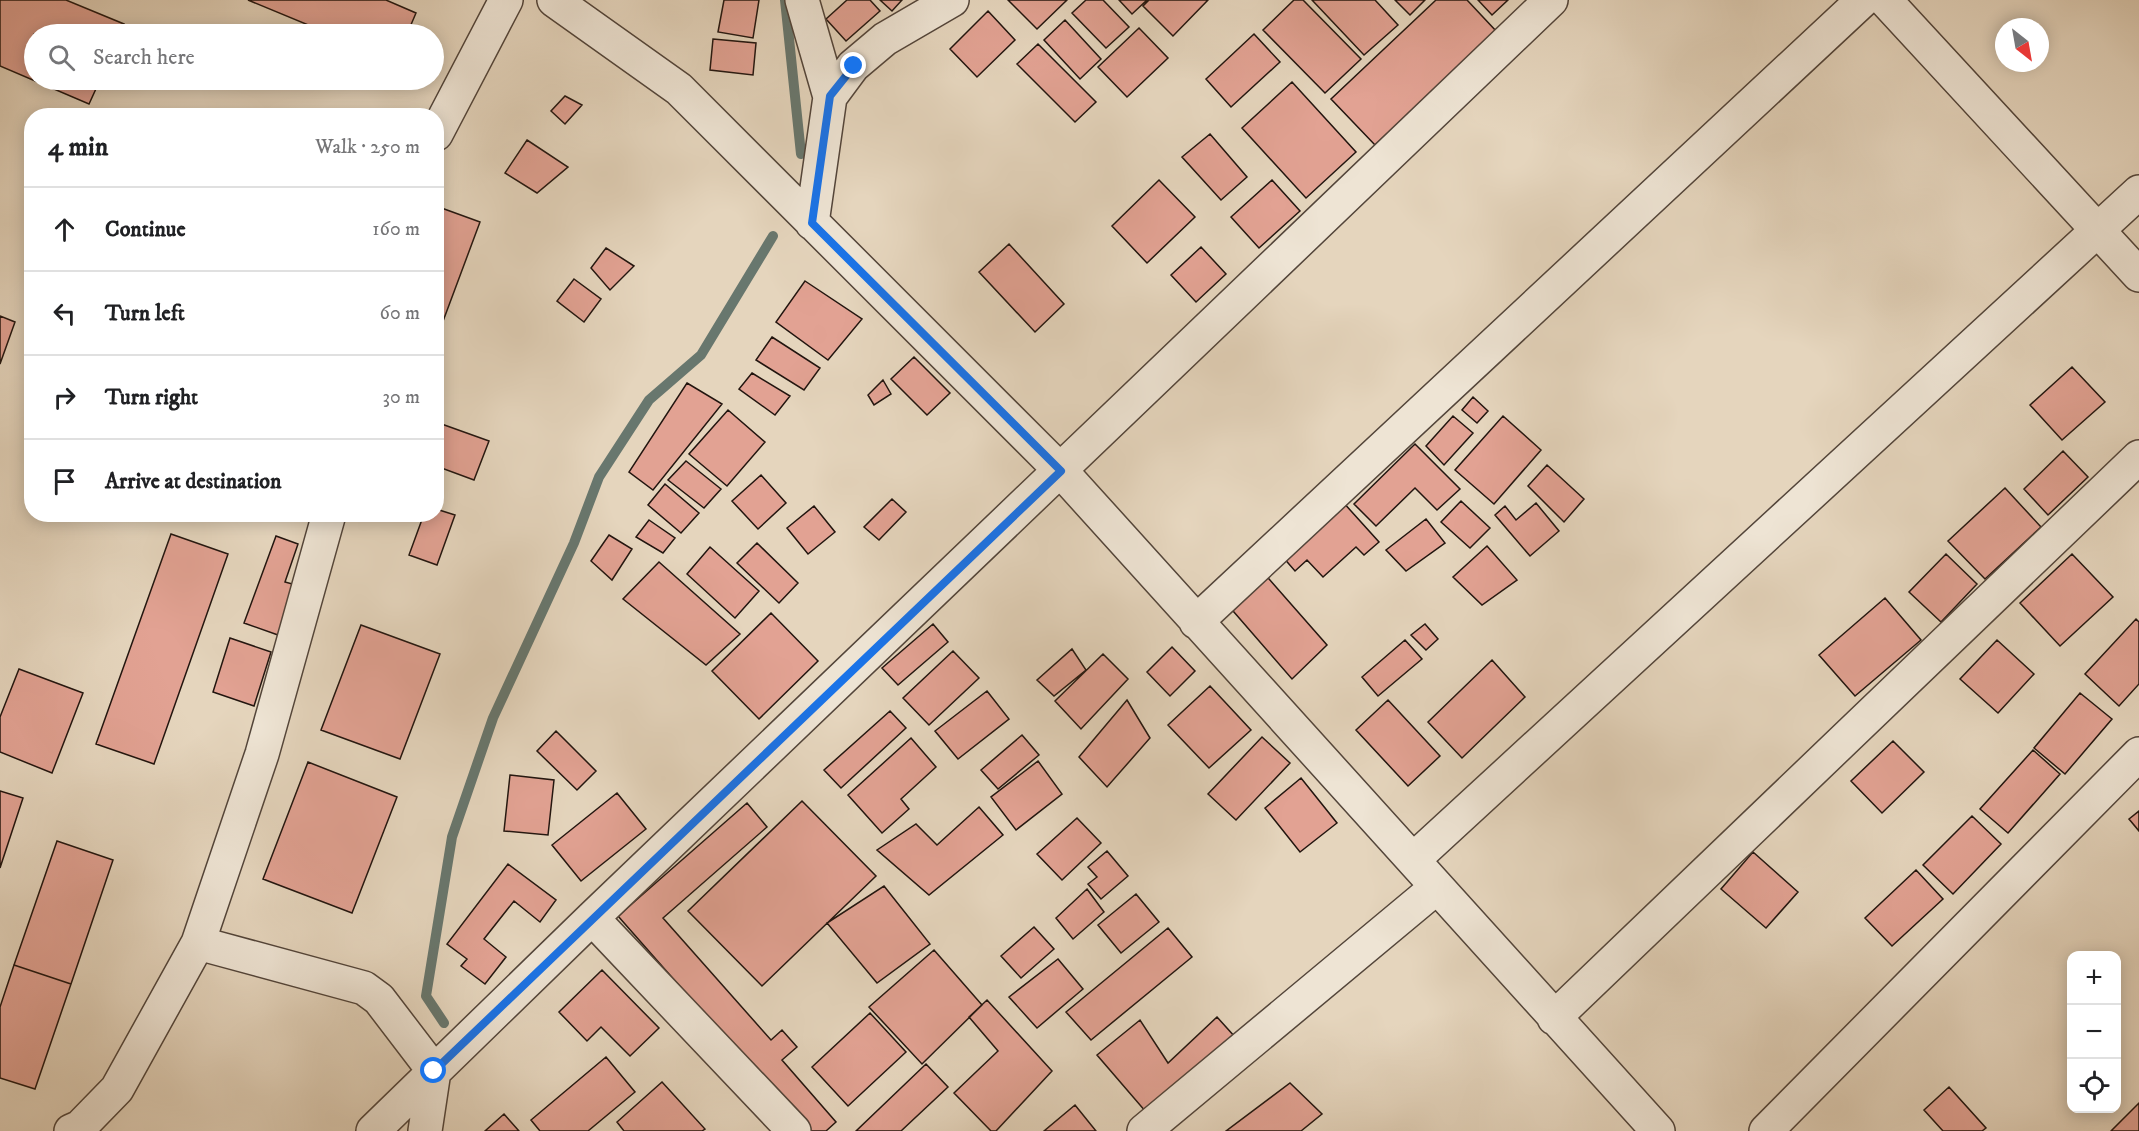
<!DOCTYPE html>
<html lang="en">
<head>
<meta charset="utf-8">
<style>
  :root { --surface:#fff; --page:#f6f6f6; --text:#202124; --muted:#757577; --line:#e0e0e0 }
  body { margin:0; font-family:"IM FELL DW Pica",serif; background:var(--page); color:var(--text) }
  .controls { position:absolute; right:18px; bottom:18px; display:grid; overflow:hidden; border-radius:12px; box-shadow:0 3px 15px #0003 }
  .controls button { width:54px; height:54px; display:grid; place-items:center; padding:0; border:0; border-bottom:2px solid var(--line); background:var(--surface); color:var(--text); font:30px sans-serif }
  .compass { position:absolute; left:1995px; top:18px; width:54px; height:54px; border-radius:50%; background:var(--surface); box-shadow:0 3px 15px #0003; rotate:149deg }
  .stop { position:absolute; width:18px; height:18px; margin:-14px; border:4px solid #1a73e8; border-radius:50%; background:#fff }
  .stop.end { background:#1a73e8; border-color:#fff; box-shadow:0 2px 6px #0008 }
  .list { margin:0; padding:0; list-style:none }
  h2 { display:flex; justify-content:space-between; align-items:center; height:78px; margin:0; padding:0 24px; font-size:26px }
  h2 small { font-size:20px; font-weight:400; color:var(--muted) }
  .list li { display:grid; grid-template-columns:39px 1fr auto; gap:18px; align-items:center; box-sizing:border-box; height:84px; padding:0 24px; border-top:2px solid var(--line) }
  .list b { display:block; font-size:22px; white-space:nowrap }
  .list em { font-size:20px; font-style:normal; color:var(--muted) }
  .icon { flex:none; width:33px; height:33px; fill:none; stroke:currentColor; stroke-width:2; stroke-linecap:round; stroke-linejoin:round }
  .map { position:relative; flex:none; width:2139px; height:1131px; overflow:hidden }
  .search { position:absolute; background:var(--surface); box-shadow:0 3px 15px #0003; left:24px; top:24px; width:420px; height:66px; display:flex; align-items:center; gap:15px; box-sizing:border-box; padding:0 21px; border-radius:33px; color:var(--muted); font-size:22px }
  .panel { position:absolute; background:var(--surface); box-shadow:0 3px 15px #0003; left:24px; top:108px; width:420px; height:414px; border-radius:24px }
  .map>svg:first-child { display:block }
</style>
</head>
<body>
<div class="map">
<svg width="2139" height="1131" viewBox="0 0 2139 1131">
  <rect width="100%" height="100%" fill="#e5d5bd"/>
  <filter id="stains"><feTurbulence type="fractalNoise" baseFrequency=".00333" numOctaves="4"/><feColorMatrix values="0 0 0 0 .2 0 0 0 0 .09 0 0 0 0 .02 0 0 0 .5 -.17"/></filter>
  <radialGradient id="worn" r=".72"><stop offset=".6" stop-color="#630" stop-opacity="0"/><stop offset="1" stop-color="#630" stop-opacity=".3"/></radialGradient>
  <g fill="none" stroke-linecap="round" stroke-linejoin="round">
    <!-- stream -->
    <path stroke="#68776e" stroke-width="10" d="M785 0 801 154
      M444 1023 426 996 452 837 493 718 574 543 599 477 649 400 701 355 773 236"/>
  </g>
  <!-- building -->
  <path fill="#e2a293" stroke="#22150f" stroke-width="1.5" d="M0 0H66L124 24 119 34H34V80H100L89 104 0 66Z
    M248 0H386L416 13 407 34H330Z
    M724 0H759L753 38 718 32Z
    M847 0H870L880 11 846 41 826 19Z
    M880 0H902L892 11Z
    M1008 0H1067L1037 29Z
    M1086 0H1103L1129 27 1106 48 1072 13Z
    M1119 0H1147L1132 14Z
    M1149 0H1208L1173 36 1143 6Z
    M1294 0H1303L1361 59 1325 93 1263 30Z
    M1312 0H1375L1398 25 1364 55Z
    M1395 0H1425L1410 15Z
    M1436 0H1467L1497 32 1375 145 1331 99Z
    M1478 0H1508L1492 15Z
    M988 11 1015 40 977 77 950 49Z
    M1065 20 1101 59 1080 79 1044 40Z
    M1139 28 1168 58 1127 97 1098 67Z
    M1254 34 1280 62 1231 107 1206 79Z
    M713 39 756 43 753 75 710 70Z
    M1038 44 1096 102 1075 122 1017 64Z
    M1292 82 1356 152 1306 198 1242 128Z
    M565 96 582 105 565 124 551 111Z
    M1210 134 1247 177 1221 200 1182 157Z
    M527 140 568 167 537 193 505 173Z
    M1159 180 1195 217 1147 263 1112 226Z
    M1272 180 1300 211 1259 248 1231 217Z
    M436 206 480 222 436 340Z
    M1009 244 1064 304 1035 332 979 272Z
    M1201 247 1226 274 1196 302 1171 275Z
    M606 248 634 266 610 290 591 268Z
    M574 279 601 299 584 322 557 301Z
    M805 281 862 319 828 360 776 322Z
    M0 316 15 322 0 364Z
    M772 337 820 368 804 390 756 360Z
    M914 357 950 393 927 415 891 379Z
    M2072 367 2105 402 2062 440 2030 405Z
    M752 373 790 396 775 415 739 389Z
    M883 380 891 394 874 405 868 395Z
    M687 383 722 404 653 490 629 472Z
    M1473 397 1488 411 1477 423 1462 410Z
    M728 410 765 442 727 486 689 454Z
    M1453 416 1473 433 1444 465 1426 446Z
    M1503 416 1541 450 1494 504 1455 470Z
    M436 422 489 441 474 480 436 466Z
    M1415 444 1460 489 1437 510 1415 488 1376 526 1354 504Z
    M2063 451 2088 477 2048 515 2024 489Z
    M686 461 721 489 704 508 668 480Z
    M1547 465 1584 499 1564 522 1528 486Z
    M761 475 786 503 758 529 732 501Z
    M665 484 699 513 681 533 648 505Z
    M2005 488 2041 527 1985 579 1948 541Z
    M892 499 906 512 879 540 864 527Z
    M1342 501 1379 542 1364 555 1356 547 1323 577 1307 560 1295 571 1282 556Z
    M1461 501 1490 528 1470 548 1441 522Z
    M1536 503 1559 531 1530 556 1495 515 1505 506 1516 520Z
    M814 506 835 532 808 554 787 528Z
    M436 509 455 515 437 565 409 555 424 514H436Z
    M1426 519 1445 543 1406 571 1386 550Z
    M649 520 675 538 663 553 636 537Z
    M171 534 228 554 154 764 96 744Z
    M609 535 632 549 612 580 591 561Z
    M276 536 298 544 285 582 296 585 278 635 244 623Z
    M757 543 798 583 779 603 737 563Z
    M1487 546 1517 580 1482 605 1453 577Z
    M710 547 759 591 735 618 687 574Z
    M1946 554 1977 584 1941 622 1909 592Z
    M2072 554 2113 597 2060 646 2020 603Z
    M659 562 740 634 706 665 623 599Z
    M1262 571 1327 645 1292 679 1227 604Z
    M1885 598 1921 640 1855 696 1819 655Z
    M771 613 818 661 759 719 712 671Z
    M2136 619 2139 622V684L2119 706 2085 674Z
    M933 624 948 642 898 685 882 668Z
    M1425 624 1438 639 1426 650 1411 635Z
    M361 625 440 654 400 759 321 730Z
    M230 638 271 652 254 706 213 692Z
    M1405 640 1422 659 1378 696 1362 677Z
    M1997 640 2034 674 1998 713 1960 679Z
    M1172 647 1195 671 1170 696 1147 672Z
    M1072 649 1086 670 1054 696 1037 680Z
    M953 651 979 678 929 725 903 698Z
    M1103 654 1128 679 1081 729 1055 701Z
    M1492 660 1525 697 1462 758 1428 722Z
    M19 669 83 693 52 773 0 752V717Z
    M1210 686 1251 730 1209 768 1168 725Z
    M987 691 1009 719 958 759 935 731Z
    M2080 693 2112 719 2065 774 2034 748Z
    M1127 700 1150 738 1107 787 1079 757Z
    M1388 700 1440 756 1408 786 1356 730Z
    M890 711 906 728 841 788 824 770Z
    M556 731 596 771 577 790 537 751Z
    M1022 735 1039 755 998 789 981 770Z
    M1262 737 1290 763 1236 820 1208 794Z
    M911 738 936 767 901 799 909 809 882 833 848 795Z
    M1893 741 1924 772 1882 813 1851 781Z
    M2033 750 2060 774 2008 833 1980 809Z
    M1038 761 1062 794 1016 830 991 797Z
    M308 762 397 797 352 913 263 879Z
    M510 775 554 780 548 835 504 831Z
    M1301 778 1337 823 1300 852 1265 808Z
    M0 791 23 798 0 868Z
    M617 793 646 829 581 881 552 845Z
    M802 801 876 876 762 986 688 911Z
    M747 803 767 827 663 918 771 1040 782 1030 797 1047 782 1060 836 1122 826 1131H807L618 916Z
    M979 807 1003 835 929 895 877 850 916 824 937 845Z
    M2139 811V831L2129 819Z
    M1972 816 2001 844 1953 894 1923 865Z
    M1077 818 1101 843 1062 880 1037 854Z
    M57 841 113 860 71 984 14 965Z
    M1107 851 1128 876 1101 899 1088 884 1097 877 1088 867Z
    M1753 852 1798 892 1766 928 1721 889Z
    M508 864 556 900 540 922 514 901 484 939 506 957 485 984 461 966 467 959 447 944Z
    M1916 870 1943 899 1892 946 1865 918Z
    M884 886 930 944 877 983 827 923Z
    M1087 889 1104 912 1073 939 1056 918Z
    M1136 894 1159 922 1121 953 1098 925Z
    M1034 927 1054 949 1021 978 1001 956Z
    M1168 928 1192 957 1091 1040 1066 1012Z
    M934 950 982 1005 922 1064 869 1007Z
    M1058 959 1083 989 1037 1028 1009 997Z
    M14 965 71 984 35 1089 0 1078V1007Z
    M602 970 659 1028 630 1056 601 1027 587 1041 559 1012Z
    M987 1000 1052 1071 996 1131H991L954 1093 998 1051 969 1017Z
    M870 1013 906 1052 848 1106 812 1067Z
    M1217 1017 1235 1037 1146 1112 1097 1055 1140 1020 1168 1063Z
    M606 1057 635 1092 588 1131H540L531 1120Z
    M926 1064 948 1087 901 1131H856Z
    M662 1082 705 1129 702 1131H624L617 1122Z
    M1290 1083 1322 1114 1301 1131H1226Z
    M1949 1087 1986 1128 1982 1131H1943L1924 1110Z
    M2139 1103V1131H2111Z
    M1075 1105 1096 1131H1044Z
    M504 1114 519 1131H485Z"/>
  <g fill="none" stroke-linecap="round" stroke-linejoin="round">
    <!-- minor casing -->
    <g stroke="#53453a" stroke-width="36">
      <path id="minor" d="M554 0 679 89 1061 471 1658 1131
        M802 0 830 97
        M1885 0 2139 275
        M436 134 506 0
        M812 223 830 97 853 66 885 39 952 0
        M1196 622 1863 0
        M1413 860 2139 192
        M592 918 794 1131
        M198 943 364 988 379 999 434 1071 425 1131
        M1554 1018 2139 457
        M71 1131 80 1127 117 1089 198 943 262 754 329 514
        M373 1131 592 918 1551 0
        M1144 1131 1437 887
        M1766 1131 2139 754"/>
    </g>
    <!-- minor -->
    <use href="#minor" stroke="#eee4d4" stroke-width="33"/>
  </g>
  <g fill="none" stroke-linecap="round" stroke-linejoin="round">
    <!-- route -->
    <path stroke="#1a73e8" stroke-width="8" d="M434 1071 1061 471 812 223 830 96 854 66"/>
  </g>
  <rect width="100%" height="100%" filter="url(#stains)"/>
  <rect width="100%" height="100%" fill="url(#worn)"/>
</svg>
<div class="controls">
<button>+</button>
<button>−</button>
<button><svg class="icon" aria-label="locate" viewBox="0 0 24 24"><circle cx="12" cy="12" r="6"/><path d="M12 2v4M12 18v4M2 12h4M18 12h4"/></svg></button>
</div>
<svg class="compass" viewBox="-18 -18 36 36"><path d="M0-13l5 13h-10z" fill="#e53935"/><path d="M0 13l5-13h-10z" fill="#757577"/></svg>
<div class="stop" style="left:434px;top:1071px"></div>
<div class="stop end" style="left:854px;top:66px"></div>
<div class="search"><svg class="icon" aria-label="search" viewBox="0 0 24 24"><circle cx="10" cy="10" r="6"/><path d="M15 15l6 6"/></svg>Search here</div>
<section class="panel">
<h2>4 min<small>Walk · 250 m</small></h2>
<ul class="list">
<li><svg class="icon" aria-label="ahead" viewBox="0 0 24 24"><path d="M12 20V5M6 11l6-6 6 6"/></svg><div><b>Continue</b></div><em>160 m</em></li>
<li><svg class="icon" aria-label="left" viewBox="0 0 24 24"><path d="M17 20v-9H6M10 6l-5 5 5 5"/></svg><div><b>Turn left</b></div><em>60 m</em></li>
<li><svg class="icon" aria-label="right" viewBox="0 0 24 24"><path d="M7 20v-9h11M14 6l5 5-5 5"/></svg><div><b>Turn right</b></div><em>30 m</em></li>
<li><svg class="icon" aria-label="arrive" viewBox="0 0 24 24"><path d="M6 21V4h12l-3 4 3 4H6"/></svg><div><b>Arrive at destination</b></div></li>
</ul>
</section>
</div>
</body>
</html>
